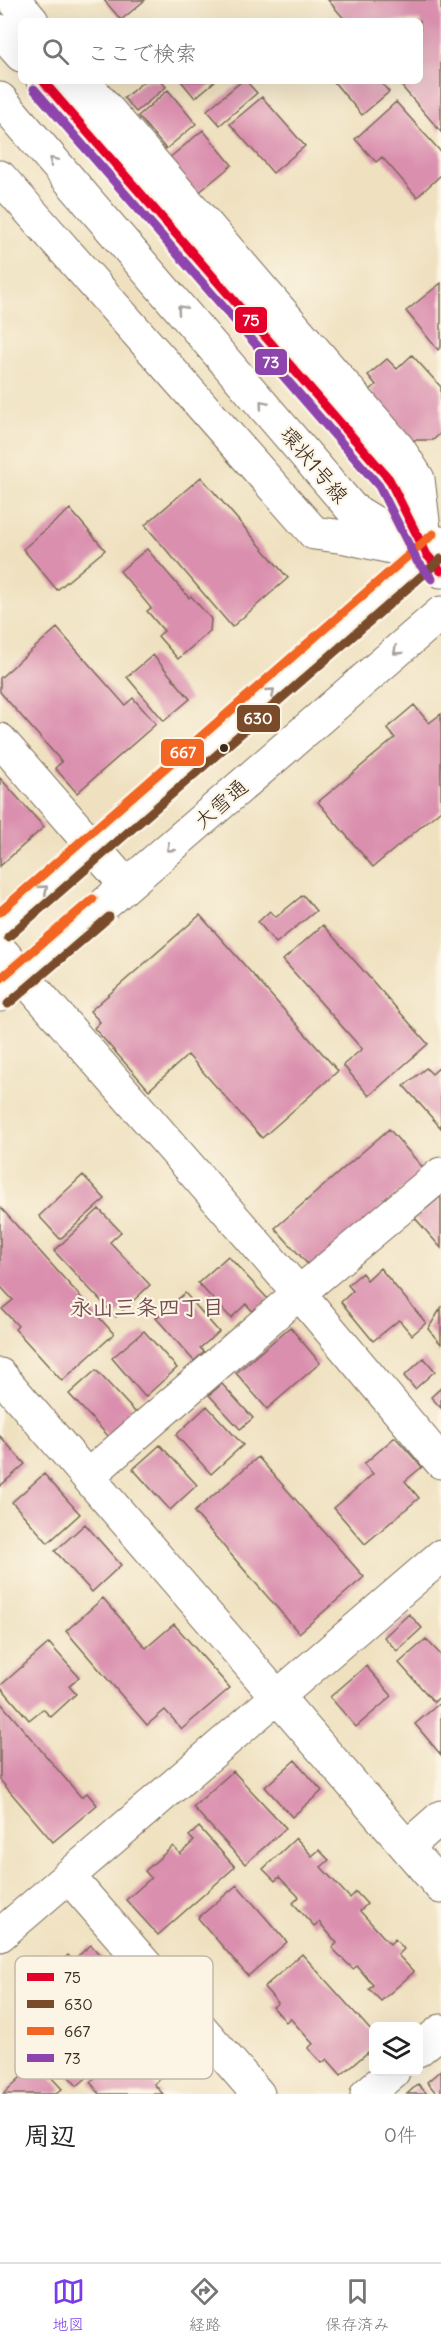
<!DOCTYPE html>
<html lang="ja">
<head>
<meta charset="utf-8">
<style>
  :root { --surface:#fff; --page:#f6f6f6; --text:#222; --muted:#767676; --line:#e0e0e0; --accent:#7c3aed }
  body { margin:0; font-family:Delius,"Klee One",sans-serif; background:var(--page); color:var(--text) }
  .controls { position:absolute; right:18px; bottom:18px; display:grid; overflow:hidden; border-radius:9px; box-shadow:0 6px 24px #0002 }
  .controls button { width:54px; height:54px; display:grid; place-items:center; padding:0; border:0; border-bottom:2px solid var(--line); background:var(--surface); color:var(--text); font:30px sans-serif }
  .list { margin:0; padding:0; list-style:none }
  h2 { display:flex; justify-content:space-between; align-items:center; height:78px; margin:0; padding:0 24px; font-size:26px }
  h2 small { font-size:20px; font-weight:400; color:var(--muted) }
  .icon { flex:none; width:33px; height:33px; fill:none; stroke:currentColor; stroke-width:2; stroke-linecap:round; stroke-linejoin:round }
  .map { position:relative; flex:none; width:441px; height:2094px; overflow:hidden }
  .search { position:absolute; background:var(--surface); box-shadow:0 6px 24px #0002; left:18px; right:18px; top:18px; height:66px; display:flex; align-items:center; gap:15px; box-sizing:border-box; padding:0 21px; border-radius:9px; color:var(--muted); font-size:22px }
  .sheet { height:168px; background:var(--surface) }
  nav { display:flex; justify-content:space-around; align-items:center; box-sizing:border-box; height:84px; border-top:2px solid var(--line); background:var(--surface); font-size:16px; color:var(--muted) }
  nav a { display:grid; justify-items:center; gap:3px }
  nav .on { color:var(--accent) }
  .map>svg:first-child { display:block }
</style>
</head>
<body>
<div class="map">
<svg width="441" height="2094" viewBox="0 0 441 2094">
  <rect width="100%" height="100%" fill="#fcf5e5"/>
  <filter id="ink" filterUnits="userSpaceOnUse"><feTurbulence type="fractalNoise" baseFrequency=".0167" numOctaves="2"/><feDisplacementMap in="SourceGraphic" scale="12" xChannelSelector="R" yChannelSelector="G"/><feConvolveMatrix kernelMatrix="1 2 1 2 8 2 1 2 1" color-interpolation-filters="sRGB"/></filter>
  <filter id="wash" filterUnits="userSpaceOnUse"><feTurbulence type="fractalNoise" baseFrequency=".008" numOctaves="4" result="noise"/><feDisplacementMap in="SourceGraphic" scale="24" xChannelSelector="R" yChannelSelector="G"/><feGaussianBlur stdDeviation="1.35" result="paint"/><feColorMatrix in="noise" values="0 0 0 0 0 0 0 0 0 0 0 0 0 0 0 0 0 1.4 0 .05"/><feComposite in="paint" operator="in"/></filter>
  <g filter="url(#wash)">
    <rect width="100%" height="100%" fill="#efe1c0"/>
    <g id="blocks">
      <!-- building -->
      <path fill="#da8fae" d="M104 0H145L121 20Z
        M328 0H441V132L397 81H420V21H346Z
        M144 81H161L166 87 136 112 124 98Z
        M181 81H215L195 98Z
        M242 81H246L257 93 220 125 207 110Z
        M333 81H380L389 92 362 115Z
        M168 90 196 124 166 149 138 116Z
        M262 97 305 146 273 173 230 124Z
        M396 102 441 152V175L417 197 382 157 376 162 355 139Z
        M203 130 232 165 197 194 168 159Z
        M441 283V347L438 350 406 311Z
        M412 355 441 387V433L433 440H412L369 391 376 385 368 375 387 359 397 369Z
        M201 477 288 578 232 627 145 525Z
        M70 509 105 550 57 590 23 549Z
        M147 549 189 598 191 596 211 619 210 631 178 659 158 636 164 631 147 611 151 608 120 571Z
        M57 628 125 705 133 698 156 724 77 793 55 768 62 762 0 692V678Z
        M153 655 190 699 164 721 127 677Z
        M414 705 429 723 441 714V810L373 867 318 802 395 738 387 728Z
        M0 778 44 827 0 866Z
        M303 895 316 911 276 943 258 922 270 911 276 917Z
        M200 915 338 1071 262 1138 188 1055 149 1090 94 1028 100 1022 90 1011Z
        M323 925 428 1044 369 1096 343 1065 362 1049 283 960Z
        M441 1066V1128L404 1086 426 1068 432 1074Z
        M389 1129 425 1170 312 1269 275 1228Z
        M83 1175 105 1199 60 1239 39 1216Z
        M440 1197 441 1198V1248L415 1218Z
        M0 1207 114 1334 62 1381 15 1329 18 1326 2 1309 13 1300 0 1286Z
        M99 1209 121 1232 110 1242 150 1285 116 1317 54 1251Z
        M228 1256 268 1299 254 1313 246 1304 231 1318 198 1283Z
        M380 1268 426 1323 412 1335 399 1320 373 1341 341 1302 353 1291 348 1285 362 1273 367 1280Z
        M185 1293 219 1332 200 1348 204 1352 194 1361 156 1318Z
        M441 1308V1344L428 1329Z
        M290 1327 320 1363 267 1409 236 1373Z
        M144 1331 177 1368 145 1397 112 1358Z
        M424 1358 435 1371 415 1389 404 1376Z
        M96 1370 136 1413 110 1438 69 1394Z
        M222 1384 253 1418 240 1429 209 1395Z
        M441 1388V1408L431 1397Z
        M207 1406 243 1445 211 1474 176 1435Z
        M0 1436 25 1464 0 1486Z
        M395 1437 422 1467 405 1481 419 1498 365 1544 334 1508 373 1474 364 1464Z
        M160 1445 197 1485 170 1510 133 1469Z
        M258 1457 364 1577 299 1633 194 1512Z
        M44 1474 80 1514 48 1543 12 1502Z
        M85 1524 121 1565 92 1592 55 1551Z
        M103 1598 146 1648 174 1624 230 1688 182 1729 165 1710 147 1725 66 1631Z
        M409 1614 422 1628 397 1651 384 1637Z
        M426 1639 441 1655V1696L434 1702 399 1663Z
        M49 1643 79 1677 69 1686 76 1694 51 1717 43 1709 29 1720 0 1686Z
        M366 1666 392 1696 356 1727 330 1697Z
        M0 1702 81 1797 87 1793 97 1805 53 1842 0 1780Z
        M441 1702V1755L415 1724Z
        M295 1760 322 1791 292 1817 265 1787Z
        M233 1771 286 1828 245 1864 193 1807Z
        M199 1827 235 1867 158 1935 126 1900 151 1878 145 1871 173 1846 180 1854 194 1841 189 1836Z
        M296 1838 312 1856 319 1850 329 1860 321 1867 350 1898 356 1892 367 1904 360 1911 390 1944 395 1939 404 1949 398 1955 414 1972 381 2001 369 1989 373 1985 357 1966 353 1969 332 1948 337 1943 319 1922 314 1926 293 1903 299 1897 279 1877 275 1881 263 1869Z
        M237 1885 287 1942 248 1976 198 1918Z
        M91 1945 122 1980 89 2009 53 1969 68 1955 73 1960Z
        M302 1954 374 2034V2047L341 2075 327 2059 322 2063 308 2048 313 2044 290 2018 286 2022 273 2007 278 2003 264 1987Z
        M118 1996 145 2028 77 2086 50 2055Z
        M125 2051 140 2067 146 2061 161 2078 154 2084 163 2094H100L90 2082Z
        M37 2062 62 2089 56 2094H3Z
        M441 2070V2094H437L427 2082Z
        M418 2084 427 2094H407Z"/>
    </g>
  </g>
  <g filter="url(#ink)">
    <use href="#blocks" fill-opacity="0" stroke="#7a6a57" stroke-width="1.5"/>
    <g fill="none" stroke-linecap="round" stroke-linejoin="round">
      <!-- street casing -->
      <g stroke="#7a6a57" stroke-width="35">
        <path id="street" d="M14 0 32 21
          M0 177 314 533 345 537 427 555 418 479 398 448 83 81
          M0 740 126 885
          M0 950 299 1293 441 1462
          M0 1375 441 1887
          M88 1476 299 1293 441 1174
          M407 1847 441 1817
          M68 1876 258 2094
          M0 1935 441 1556
          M418 2050 441 2031
          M367 2094 393 2072"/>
      </g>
      <!-- primary casing -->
      <g stroke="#7a6a57" stroke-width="35">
        <path id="primary" d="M0 31 21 55
          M43 81 389 479 427 555 441 571
          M0 99 352 509 427 555"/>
      </g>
      <!-- highway casing -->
      <g stroke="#7a6a57" stroke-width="35">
        <path id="highway" d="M0 928 441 543
          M0 995 441 613"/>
      </g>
      <!-- street -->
      <use href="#street" stroke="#fff" stroke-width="33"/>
      <!-- primary -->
      <use href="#primary" stroke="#fff" stroke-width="33"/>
      <!-- highway -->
      <use href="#highway" stroke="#fff" stroke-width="33"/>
      <!-- bus-1 casing -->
      <g stroke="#fcf5e5" stroke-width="14">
        <path id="bus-1" d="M43 81 389 479 427 555 441 571"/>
      </g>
      <!-- bus-2 casing -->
      <g stroke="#fcf5e5" stroke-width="14">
        <path id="bus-2" d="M8 937 441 559
          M8 1004 109 917"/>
      </g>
      <!-- bus-3 casing -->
      <g stroke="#fcf5e5" stroke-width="14">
        <path id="bus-3" d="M0 912 433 534
          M0 979 93 899"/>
      </g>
      <!-- bus-4 casing -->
      <g stroke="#fcf5e5" stroke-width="14">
        <path id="bus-4" d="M34 89 379 486 417 561 432 579"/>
      </g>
      <!-- bus-1 -->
      <use href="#bus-1" stroke="#e4002b" stroke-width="9"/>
      <!-- bus-2 -->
      <use href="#bus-2" stroke="#7a4b2a" stroke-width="9"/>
      <!-- bus-3 -->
      <use href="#bus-3" stroke="#f26522" stroke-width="9"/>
      <!-- bus-4 -->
      <use href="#bus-4" stroke="#8e44ad" stroke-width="9"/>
    </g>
    <!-- one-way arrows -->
    <defs><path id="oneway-chevron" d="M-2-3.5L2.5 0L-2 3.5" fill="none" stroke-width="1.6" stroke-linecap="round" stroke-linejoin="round" transform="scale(1.5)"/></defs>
    <g stroke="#a79f9a">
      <use href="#oneway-chevron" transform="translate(53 161) rotate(-131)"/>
      <use href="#oneway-chevron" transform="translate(181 309) rotate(-131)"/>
      <use href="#oneway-chevron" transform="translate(263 404) rotate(-130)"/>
      <use href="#oneway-chevron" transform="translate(397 651) rotate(139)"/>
      <use href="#oneway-chevron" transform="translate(271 692) rotate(-41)"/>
      <use href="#oneway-chevron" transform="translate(170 848) rotate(139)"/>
      <use href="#oneway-chevron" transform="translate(44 889) rotate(-41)"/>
    </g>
  </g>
  <!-- markers -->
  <circle fill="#3b2a1e" stroke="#fcf5e5" stroke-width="2" cx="224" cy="748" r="5"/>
  <g text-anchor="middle" stroke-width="4.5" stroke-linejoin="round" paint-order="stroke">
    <!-- street labels -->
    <g font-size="21" fill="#3b2a1e" stroke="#fcf5e5">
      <text transform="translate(314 465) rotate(50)" y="7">環状1号線</text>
      <text transform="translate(221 804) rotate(-41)" y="7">大雪通</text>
    </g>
    <!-- neighbourhood labels -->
    <g font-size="22" font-weight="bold" fill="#734d50" stroke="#fcf5e5">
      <text x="147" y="1315">永山三条四丁目</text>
    </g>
  </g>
  <!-- legend -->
  <rect x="15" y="1956" width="198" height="123" rx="9" fill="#fcf5e5" stroke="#c2b8a9" stroke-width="1.5"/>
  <rect x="27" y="1973" width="27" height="8" fill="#e4002b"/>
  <rect x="27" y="2000" width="27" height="8" fill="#7a4b2a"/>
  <rect x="27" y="2027" width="27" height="8" fill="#f26522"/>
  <rect x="27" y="2054" width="27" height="8" fill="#8e44ad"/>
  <g font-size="16" fill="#3b2a1e">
    <text x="64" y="1983">75</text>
    <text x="64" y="2010">630</text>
    <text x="64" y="2037">667</text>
    <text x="64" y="2064">73</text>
  </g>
  <g stroke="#fcf5e5" stroke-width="2">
    <rect x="234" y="306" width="34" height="28" rx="6" fill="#e4002b"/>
    <rect x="254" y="348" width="34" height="28" rx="6" fill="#8e44ad"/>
    <rect x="236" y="704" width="45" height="29" rx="6" fill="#7a4b2a"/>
    <rect x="160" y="738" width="45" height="29" rx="6" fill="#f26522"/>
  </g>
  <g font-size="16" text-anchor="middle" font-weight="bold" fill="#fff">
    <text x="251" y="326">75</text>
    <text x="271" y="368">73</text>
    <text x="258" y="724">630</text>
    <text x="183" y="758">667</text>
  </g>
</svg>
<div class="controls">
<button><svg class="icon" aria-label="layers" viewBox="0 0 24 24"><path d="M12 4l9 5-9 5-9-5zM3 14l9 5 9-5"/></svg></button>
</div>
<div class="search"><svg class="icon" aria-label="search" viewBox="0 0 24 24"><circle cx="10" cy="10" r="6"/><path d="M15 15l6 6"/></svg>ここで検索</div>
</div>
<section class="sheet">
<h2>周辺<small>0件</small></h2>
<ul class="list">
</ul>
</section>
<nav>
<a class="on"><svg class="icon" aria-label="map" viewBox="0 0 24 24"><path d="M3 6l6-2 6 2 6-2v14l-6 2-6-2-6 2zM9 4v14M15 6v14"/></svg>地図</a>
<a><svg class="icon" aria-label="directions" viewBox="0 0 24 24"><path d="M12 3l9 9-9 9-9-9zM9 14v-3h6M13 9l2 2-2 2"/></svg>経路</a>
<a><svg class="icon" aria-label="saved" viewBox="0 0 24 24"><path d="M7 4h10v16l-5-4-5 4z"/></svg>保存済み</a>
</nav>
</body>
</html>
